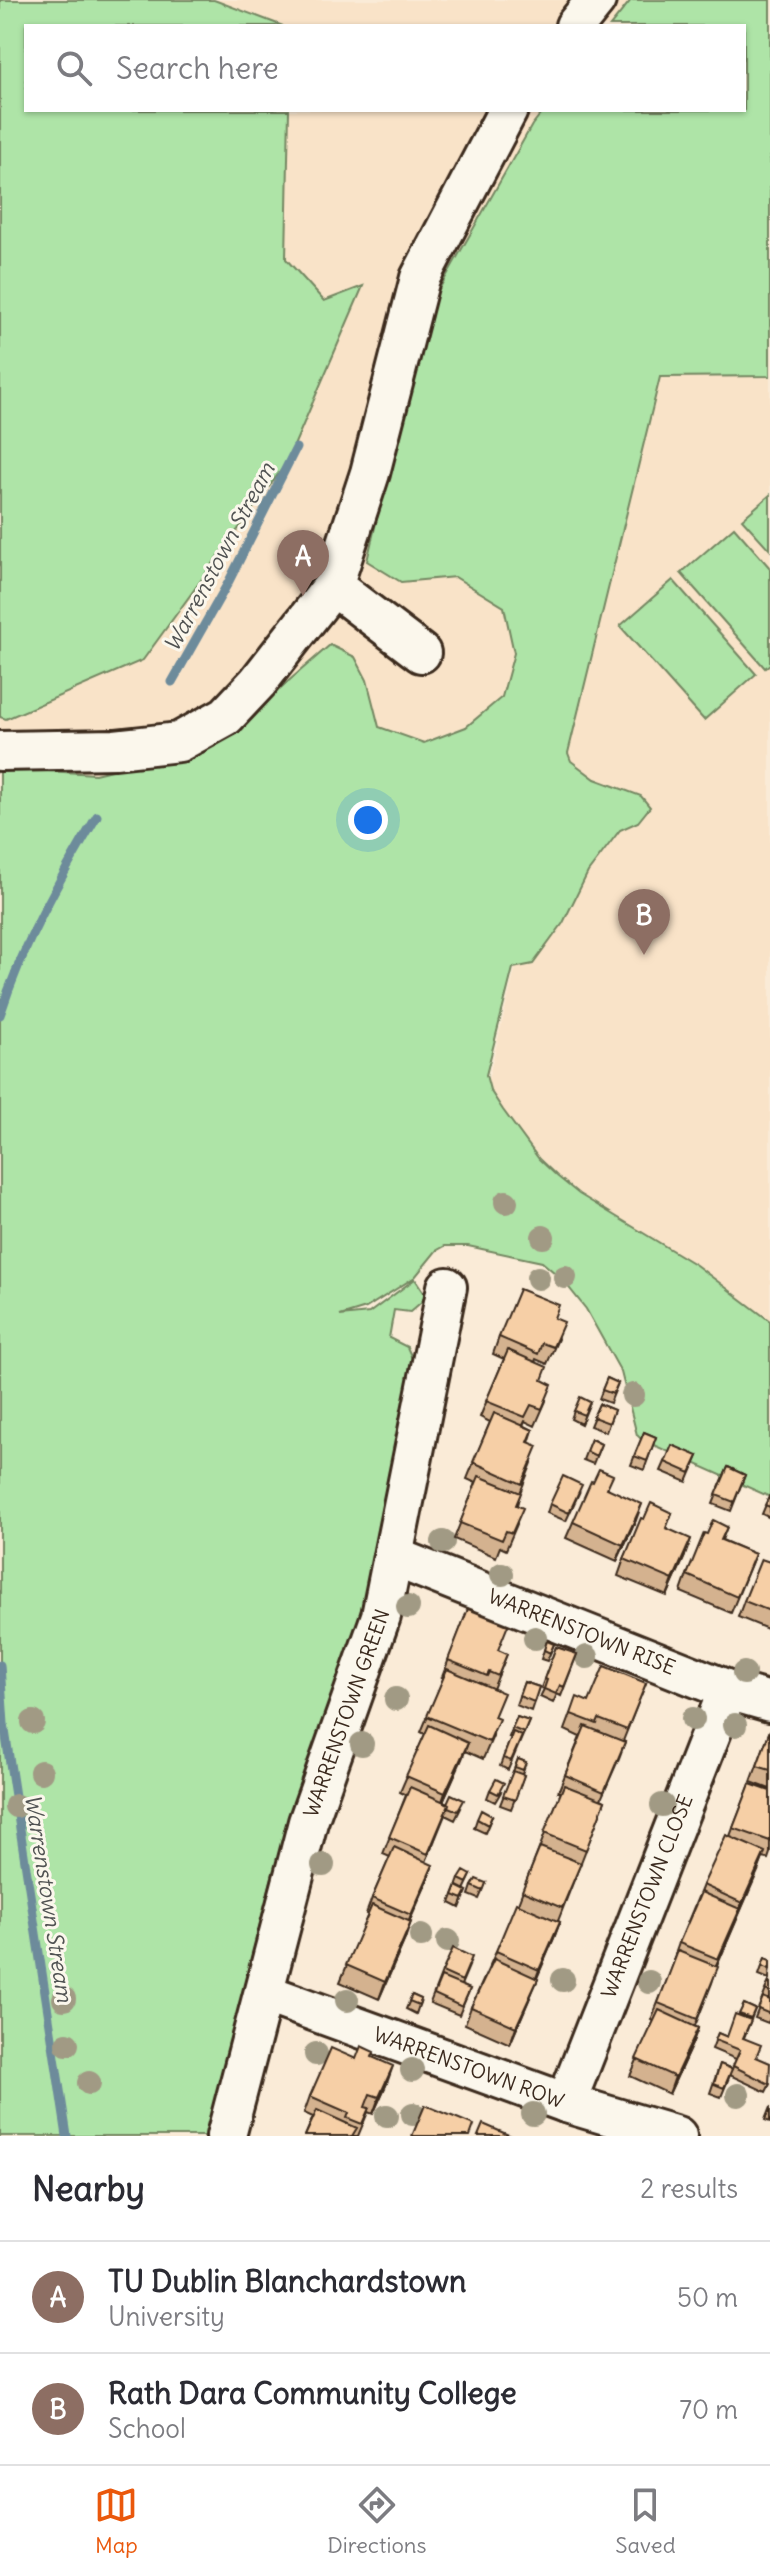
<!DOCTYPE html>
<html lang="en">
<head>
<meta charset="utf-8">
<style>
  :root { --surface:#fff; --page:#f7f7f7; --text:#2b2b33; --muted:#7c7c81; --line:#e1e1e2; --accent:#ea580c }
  body { margin:0; font-family:Delius,sans-serif; background:var(--page); color:var(--text) }
  .you { position:absolute; left:368px; top:820px; width:28px; height:28px; margin:-20px; border:6px solid #fff; border-radius:50%; background:#1a73e8; box-shadow:0 0 0 12px #1a73e833 }
  .badge { display:grid; place-items:center; width:52px; height:52px; border-radius:50%; background:var(--accent); color:#fff; font-size:26px; font-weight:700 }
  .pin { position:absolute; translate:-50% -66px; filter:drop-shadow(0 2px 4px #0008) }
  .pin::after { content:''; position:absolute; top:42px; width:28px; height:24px; background:inherit; clip-path:polygon(0 0,100% 0,50% 100%) }
  .list { margin:0; padding:0; list-style:none }
  h2 { display:flex; justify-content:space-between; align-items:center; height:104px; margin:0; padding:0 32px; font-size:34px }
  h2 small { font-size:26px; font-weight:400; color:var(--muted) }
  .list li { display:grid; grid-template-columns:52px 1fr auto; gap:24px; align-items:center; box-sizing:border-box; height:112px; padding:0 32px; border-top:2px solid var(--line) }
  .list b { display:block; font-size:30px; white-space:nowrap }
  .list p { margin:0; font-size:26px; white-space:nowrap; color:var(--muted) }
  .list em { font-size:26px; font-style:normal; color:var(--muted) }
  .icon { flex:none; width:44px; height:44px; fill:none; stroke:currentColor; stroke-width:2; stroke-linecap:round; stroke-linejoin:round }
  .map { position:relative; flex:none; width:770px; height:2136px; overflow:hidden }
  .search { position:absolute; background:var(--surface); box-shadow:0 2px 6px #0004; left:24px; right:24px; top:24px; height:88px; display:flex; align-items:center; gap:20px; box-sizing:border-box; padding:0 28px; border-radius:0px; color:var(--muted); font-size:30px }
  .sheet { height:328px; background:var(--surface) }
  nav { display:flex; justify-content:space-around; align-items:center; box-sizing:border-box; height:112px; border-top:2px solid var(--line); background:var(--surface); font-size:22px; color:var(--muted) }
  nav a { display:grid; justify-items:center; gap:4px }
  nav .on { color:var(--accent) }
  .map>svg:first-child { display:block }
</style>
</head>
<body>
<div class="map">
<svg width="770" height="2136" viewBox="0 0 770 2136">
  <rect width="100%" height="100%" fill="#faebd7"/>
  <filter id="ink" filterUnits="userSpaceOnUse"><feTurbulence type="fractalNoise" baseFrequency=".0125" numOctaves="2"/><feDisplacementMap in="SourceGraphic" scale="16" xChannelSelector="R" yChannelSelector="G"/><feConvolveMatrix kernelMatrix="1 2 1 2 8 2 1 2 1" color-interpolation-filters="sRGB"/></filter>
  <g filter="url(#ink)">
    <!-- built -->
    <path fill="#f9e3c8" fill-rule="evenodd" d="M0 0H770V1480L484 1096 553 815 0 855ZM26 26H744V110H26Z"/>
    <!-- green -->
    <path fill="#aee4a7" stroke="#748762" stroke-width="2" d="M0 0H214L283 26H26V110H289L286 259 324 301 363 286 287 462 143 660 6 719 0 717Z
      M631 0H770V376L660 377 568 753 571 761 595 779 641 796 650 807 638 822 620 830 588 872 563 923 533 964 513 968 486 1075 490 1090 503 1110 539 1159 557 1176 579 1194 696 1265 770 1321V1497L642 1440 637 1435 621 1372 586 1309 562 1279 542 1262 468 1246H445L436 1251 415 1277 366 1308 340 1316 369 1313 415 1279 427 1297 410 1312 394 1310 389 1338 407 1347 416 1367 380 1534 351 1649 273 1873 206 2136H0V768L95 774 215 745 330 645 355 657 367 680 379 727 424 743 466 727 502 697 514 653 504 607 455 577 401 582 367 561 425 314 532 125 544 110H744V26H610Z
      M770 495V550L742 519Z
      M734 527 770 568V664L765 668 681 573Z
      M673 580 756 674 704 720 620 626Z"/>
    <g fill="none" stroke-linecap="round" stroke-linejoin="round">
      <!-- stream -->
      <path stroke="#6d8b9b" stroke-width="9" d="M172 682 228 583 296 448
        M0 1015C23 944 59 880 97 816
        M0 1665 4 1724 67 2136"/>
      <!-- minor casing -->
      <g stroke="#3b2a1e" stroke-width="44">
        <g id="minor">
          <path d="M575 26 596 0"/>
          <path d="M333 586 421 653"/>
          <path d="M0 751 115 749 179 742 226 716 258 682 333 586 370 473 420 278 508 110"/>
          <path id="s1" d="M394 1557 728 1690 770 1702"/>
          <path id="s2" d="M264 1993 566 2103 677 2136"/>
          <path id="s3" d="M566 2103 728 1690"/>
          <path id="s4" d="M226 2136 308 1822 381 1616 447 1287"/>
        </g>
      </g>
      <!-- minor -->
      <use href="#minor" stroke="#fbf7ec" stroke-width="38"/>
    </g>
    <!-- trees -->
    <g fill="#a19a84">
      <circle cx="506" cy="1202" r="12"/>
      <circle cx="543" cy="1237" r="12"/>
      <circle cx="565" cy="1277" r="12"/>
      <circle cx="538" cy="1278" r="12"/>
      <circle cx="633" cy="1395" r="12"/>
      <circle cx="443" cy="1542" r="12"/>
      <circle cx="502" cy="1574" r="12"/>
      <circle cx="408" cy="1607" r="12"/>
      <circle cx="535" cy="1638" r="12"/>
      <circle cx="587" cy="1657" r="12"/>
      <circle cx="744" cy="1673" r="12"/>
      <circle cx="396" cy="1699" r="12"/>
      <circle cx="693" cy="1719" r="12"/>
      <circle cx="33" cy="1722" r="12"/>
      <circle cx="735" cy="1725" r="12"/>
      <circle cx="362" cy="1744" r="12"/>
      <circle cx="41" cy="1772" r="12"/>
      <circle cx="662" cy="1805" r="12"/>
      <circle cx="16" cy="1806" r="12"/>
      <circle cx="323" cy="1865" r="12"/>
      <circle cx="421" cy="1936" r="12"/>
      <circle cx="448" cy="1941" r="12"/>
      <circle cx="563" cy="1980" r="12"/>
      <circle cx="649" cy="1982" r="12"/>
      <circle cx="64" cy="1999" r="12"/>
      <circle cx="347" cy="2000" r="12"/>
      <circle cx="67" cy="2044" r="12"/>
      <circle cx="316" cy="2054" r="12"/>
      <circle cx="412" cy="2070" r="12"/>
      <circle cx="89" cy="2083" r="12"/>
      <circle cx="738" cy="2095" r="12"/>
      <circle cx="413" cy="2114" r="12"/>
      <circle cx="533" cy="2114" r="12"/>
      <circle cx="387" cy="2116" r="12"/>
    </g>
    <!-- wall -->
    <path fill="#d4b28f" stroke="#3b2a1e" stroke-width="2" d="M554 1318 558 1339 547 1364 536 1359 535 1362 542 1381 546 1401 535 1426 525 1421 523 1425 533 1430 529 1443 532 1463 520 1493 517 1505V1524L506 1550 500 1547 496 1557 454 1539 476 1483 467 1479 490 1422 480 1417 504 1359 493 1354 499 1337Z
      M607 1378 618 1383 610 1403 599 1399Z
      M590 1402 581 1424 571 1419 574 1411Z
      M599 1404 614 1410 606 1432 590 1426Z
      M644 1432 656 1437 644 1470 631 1465Z
      M591 1439 601 1444 593 1464 583 1460Z
      M698 1456 687 1482 661 1471 665 1462Z
      M728 1467 745 1475 731 1511 713 1504Z
      M608 1488 636 1520 617 1561 566 1538 573 1522Z
      M579 1493 566 1521 547 1513 550 1504Z
      M770 1495V1518L762 1514Z
      M672 1513 666 1529 685 1556 667 1596 618 1576 624 1559 644 1519Z
      M727 1527 722 1540 755 1554 731 1613 681 1592 687 1575 707 1534Z
      M770 1562V1630L738 1617 744 1601Z
      M468 1609 499 1651 507 1654 493 1689 494 1717 493 1736 483 1759 465 1751 443 1801 461 1808 455 1820 445 1815 426 1862 427 1882 409 1921 405 1939 379 1999 340 1982 368 1915 366 1914 372 1898 390 1857 383 1854 406 1795 400 1792 425 1734 421 1732 444 1677H442Z
      M547 1641 554 1644 547 1661 541 1659Z
      M556 1647 577 1654 561 1696 557 1694 553 1703 540 1697 544 1689 541 1688Z
      M524 1682 539 1687 531 1711 516 1705Z
      M646 1683 623 1741 625 1742 619 1758 601 1799 605 1801 558 1921 560 1922 554 1938 537 1978 531 1995 510 2044 465 2024 471 2007 518 1903 561 1792H558L565 1775 580 1737 565 1730 571 1714 589 1702Z
      M517 1717 529 1721 508 1770 500 1766 511 1737H509Z
      M770 1730V1789L751 1782Z
      M518 1759 526 1762 522 1774 524 1775 511 1809 500 1805Z
      M750 1784 770 1791V1853L768 1859 763 1858 717 1966 712 1983 695 2026 698 2028 692 2044 669 2094 630 2076 654 2021 651 2020 675 1960H673L679 1943 703 1885 730 1836Z
      M490 1790 501 1792 495 1802 487 1798Z
      M492 1816 485 1833 474 1828 477 1819Z
      M471 1875 464 1890 467 1891 460 1908 450 1903 459 1879Z
      M486 1883 479 1899 469 1895 472 1886Z
      M765 1958 770 1960 769 1979 759 1975Z
      M469 1966 461 1985 470 1989 459 2015 430 2003 442 1972Z
      M769 1982 770 1983V2018L768 2023 755 2018Z
      M412 1995 421 1999 416 2014 406 2009Z
      M744 2004 755 2009 744 2038 756 2057 770 2084 766 2092 730 2075 721 2097 710 2093 720 2064 732 2069 736 2059 712 2049 718 2033 727 2037 739 2016Z
      M372 2057 387 2083 373 2114 368 2112 358 2136H305L313 2117 304 2113 310 2096 356 2059Z
      M770 2107V2122L765 2120Z"/>
    <!-- shaded-wall -->
    <path fill="#ac9174" stroke="#3b2a1e" stroke-width="2" d="M642 1504 636 1520 617 1561 623 1545Z
      M691 1539 685 1556 667 1596 673 1580Z
      M468 1743 462 1759 439 1810 445 1793Z
      M765 1852 759 1869 712 1976 742 1903Z
      M433 1865 427 1882 405 1932 411 1915Z
      M411 1922 405 1939 379 1999 385 1982Z
      M560 1922 554 1938 533 1986 539 1970Z
      M538 1979 531 1995 510 2044 516 2027Z
      M698 2028 692 2044 669 2094 675 2077Z
      M393 2066 387 2083 373 2114 379 2097Z"/>
    <!-- building -->
    <path fill="#f6cfa6" stroke="#3b2a1e" stroke-width="2" d="M519 1289 559 1305 554 1318 564 1322 553 1347 542 1343 538 1354 499 1337Z
      M508 1350 547 1367 542 1380 552 1385 542 1409 531 1405 525 1417 486 1401Z
      M607 1378 618 1383 613 1394 602 1390Z
      M580 1397 590 1402 584 1415 574 1411Z
      M599 1404 614 1410 609 1423 593 1417Z
      M494 1413 533 1430 528 1442 538 1446 522 1484 473 1462Z
      M644 1432 656 1437 647 1461 634 1456Z
      M591 1439 601 1444 596 1456 586 1451Z
      M672 1445 698 1456 690 1473 665 1462Z
      M728 1467 745 1475 734 1502 716 1495Z
      M599 1469 613 1475 607 1488 642 1504 623 1545 573 1522 591 1481 593 1482Z
      M479 1476 521 1493 516 1505 523 1508 512 1533 506 1531 502 1540 460 1523Z
      M563 1476 582 1485 569 1513 550 1504Z
      M770 1495V1507L765 1505Z
      M651 1503 672 1513 666 1528 691 1539 673 1580 624 1559 641 1518 644 1519Z
      M713 1520 727 1527 721 1540 755 1554 737 1597 687 1575 704 1533 707 1534Z
      M761 1559 770 1562V1611L744 1601Z
      M468 1609 508 1625 498 1650 507 1654 498 1676 489 1672 487 1676 448 1660Z
      M547 1641 554 1644 550 1653 544 1650Z
      M556 1647 577 1654 564 1687 560 1685 556 1694 544 1689 547 1680 544 1679Z
      M604 1666 646 1683 627 1730 599 1719 597 1724 571 1714 577 1697 589 1702Z
      M447 1669 504 1693 494 1717 499 1719 489 1742 427 1716Z
      M524 1682 539 1687 534 1702 519 1696Z
      M517 1717 529 1721 524 1733 512 1728Z
      M429 1725 468 1743 445 1793 406 1776Z
      M585 1726 625 1742 604 1792 565 1775Z
      M770 1730V1770L757 1766Z
      M513 1732 522 1736 511 1761 503 1758Z
      M518 1759 526 1762 523 1770 515 1767Z
      M513 1771 524 1775 515 1800 503 1796Z
      M496 1779 504 1783 498 1794 490 1790Z
      M750 1784 770 1791V1841L733 1828Z
      M564 1785 605 1801 586 1850 544 1833Z
      M410 1787 449 1804 428 1854 389 1837Z
      M451 1794 464 1800 458 1811 448 1807 449 1804 447 1803Z
      M481 1810 492 1816 488 1825 477 1819Z
      M726 1835 765 1852 742 1903 703 1885Z
      M394 1847 433 1865 411 1915 372 1898Z
      M540 1847 581 1863 562 1908 522 1891Z
      M464 1871 471 1875 467 1883 459 1879Z
      M476 1879 486 1883 483 1891 472 1886Z
      M457 1886 467 1891 463 1899 453 1895Z
      M701 1892 740 1909 718 1959 679 1943Z
      M516 1903 560 1922 539 1970 496 1951Z
      M372 1905 411 1922 385 1982 346 1965Z
      M453 1948 472 1957 462 1981 442 1972Z
      M678 1951 718 1967 697 2019 658 2003Z
      M765 1958 770 1960V1969L762 1966Z
      M494 1959 538 1979 516 2027 471 2007Z
      M441 1977 470 1989 462 2007 434 1994Z
      M769 1982 770 1983V1992L765 1990Z
      M412 1995 421 1999 419 2005 409 2001Z
      M763 1997 770 2000V2014L758 2009Z
      M744 2004 755 2009 751 2018 739 2014Z
      M659 2010 698 2028 675 2077 636 2059Z
      M735 2014 751 2020 743 2038 761 2045 756 2057 770 2063 769 2084 733 2066 740 2050 715 2040 718 2033 727 2037Z
      M361 2046 374 2052 372 2057 393 2066 379 2097 370 2094 365 2107 369 2108 362 2124 347 2118 349 2113 310 2096 331 2048 356 2059Z
      M720 2064 732 2069 724 2088 714 2084Z
      M425 2105 474 2125 470 2136H412Z
      M317 2110 357 2128 352 2136H305Z
      M483 2124 511 2136H478Z"/>
  </g>
  <g text-anchor="middle" stroke-width="6" stroke-linejoin="round" paint-order="stroke">
    <!-- street labels -->
    <g font-size="20" fill="#3b2a1e" stroke="#fbf7ec">
      <text dy="7" stroke="none"><textPath href="#s1" startOffset="202">WARRENSTOWN RISE</textPath></text>
      <text dy="7" stroke="none"><textPath href="#s4" startOffset="440">WARRENSTOWN GREEN</textPath></text>
      <text dy="7" stroke="none"><textPath href="#s3" startOffset="222">WARRENSTOWN CLOSE</textPath></text>
      <text dy="7" stroke="none"><textPath href="#s2" startOffset="218">WARRENSTOWN ROW</textPath></text>
    </g>
    <!-- water labels -->
    <g font-size="22" font-style="italic" fill="#505252" stroke="#fbf7ec">
      <text transform="translate(219 557) rotate(-62)" y="8">Warrenstown Stream</text>
      <text transform="translate(49 1898) rotate(81)" y="8">Warrenstown Stream</text>
    </g>
  </g>
</svg>
<div class="you"></div>
<div class="pin badge" style="left:303px;top:596px;background:#8d6e63">A</div>
<div class="pin badge" style="left:644px;top:955px;background:#8d6e63">B</div>
<div class="search"><svg class="icon" aria-label="search" viewBox="0 0 24 24"><circle cx="10" cy="10" r="6"/><path d="M15 15l6 6"/></svg>Search here</div>
</div>
<section class="sheet">
<h2>Nearby<small>2 results</small></h2>
<ul class="list">
<li><span class="badge" style="background:#8d6e63">A</span><div><b>TU Dublin Blanchardstown</b><p>University</p></div><em>50 m</em></li>
<li><span class="badge" style="background:#8d6e63">B</span><div><b>Rath Dara Community College</b><p>School</p></div><em>70 m</em></li>
</ul>
</section>
<nav>
<a class="on"><svg class="icon" aria-label="map" viewBox="0 0 24 24"><path d="M3 6l6-2 6 2 6-2v14l-6 2-6-2-6 2zM9 4v14M15 6v14"/></svg>Map</a>
<a><svg class="icon" aria-label="directions" viewBox="0 0 24 24"><path d="M12 3l9 9-9 9-9-9zM9 14v-3h6M13 9l2 2-2 2"/></svg>Directions</a>
<a><svg class="icon" aria-label="saved" viewBox="0 0 24 24"><path d="M7 4h10v16l-5-4-5 4z"/></svg>Saved</a>
</nav>
</body>
</html>
